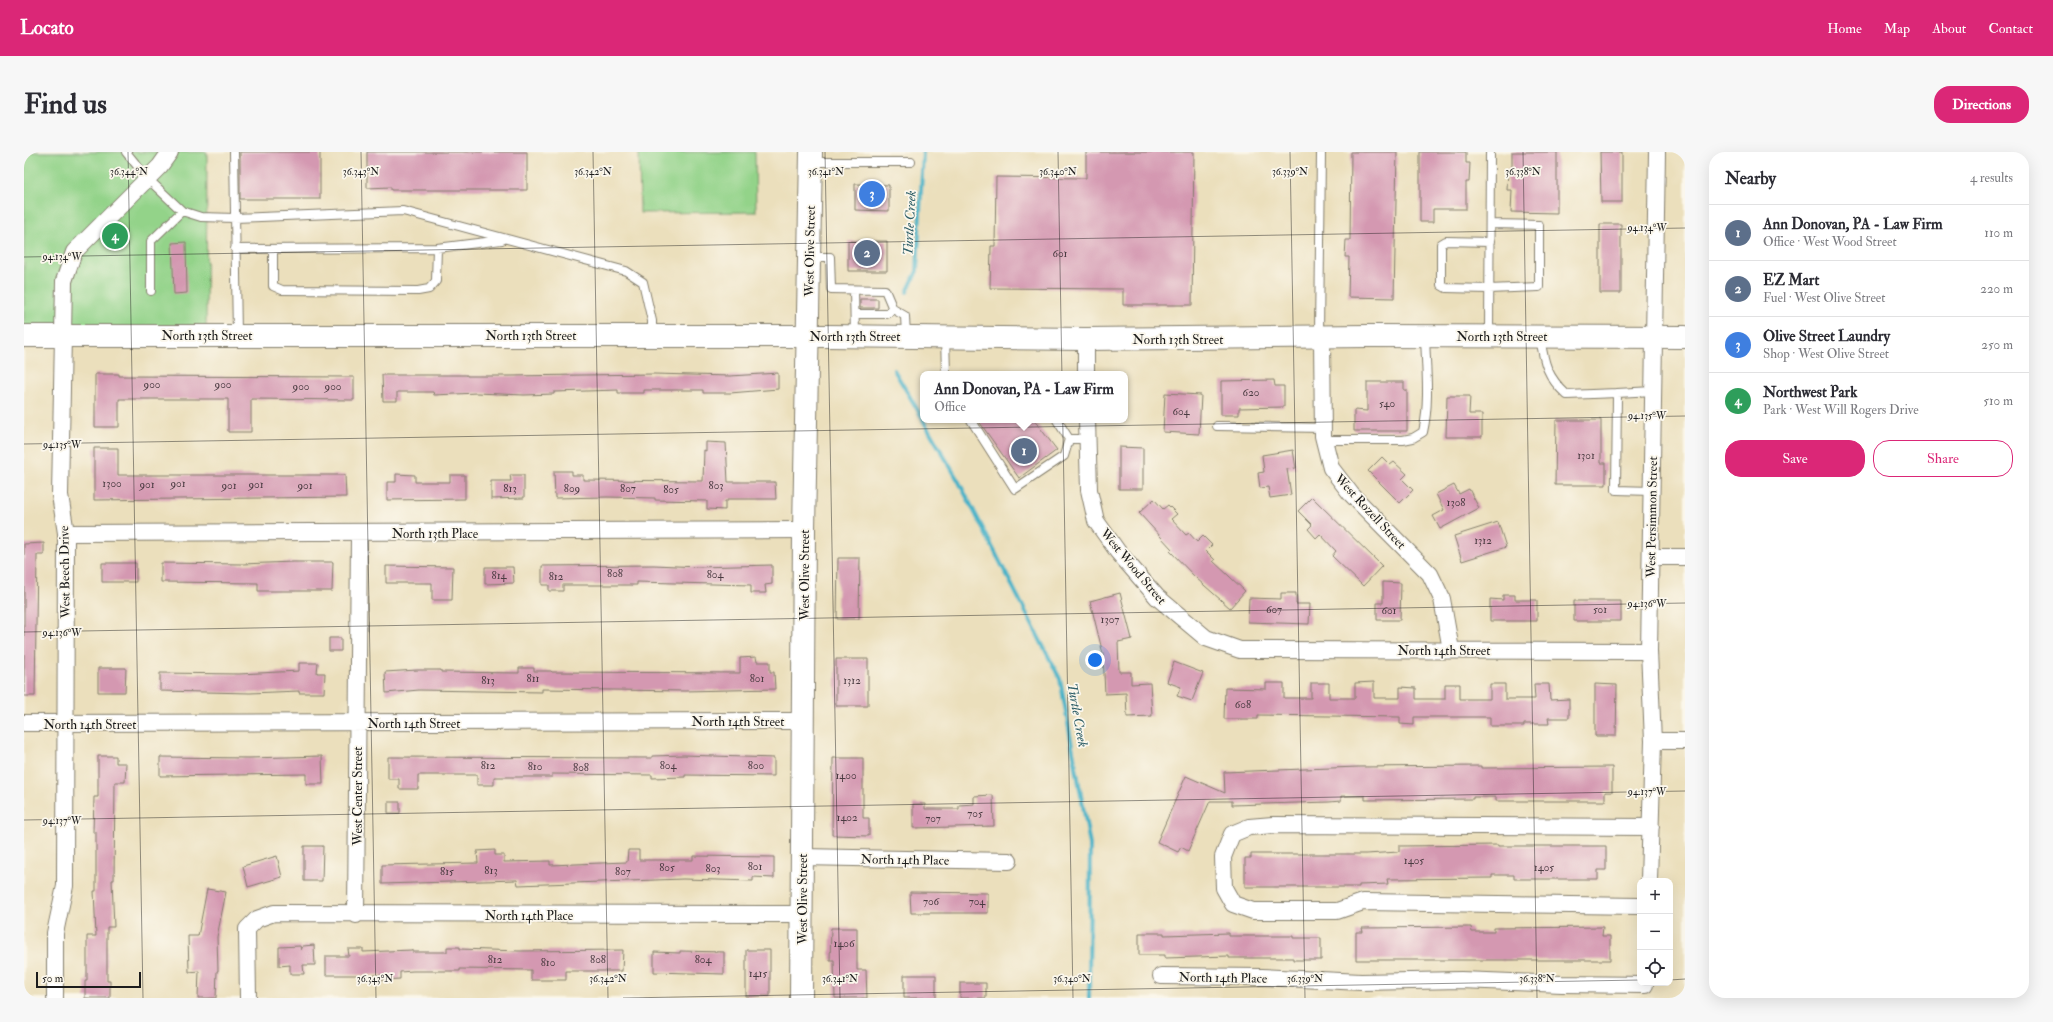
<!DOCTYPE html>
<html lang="en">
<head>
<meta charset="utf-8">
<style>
  :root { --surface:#fff; --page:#f7f7f7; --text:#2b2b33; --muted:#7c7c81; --line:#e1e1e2; --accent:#db2777 }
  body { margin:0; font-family:"IM FELL Double Pica",serif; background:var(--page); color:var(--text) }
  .controls { position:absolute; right:12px; bottom:12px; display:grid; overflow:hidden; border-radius:8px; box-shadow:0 4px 16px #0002 }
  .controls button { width:36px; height:36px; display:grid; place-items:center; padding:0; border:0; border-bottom:1px solid var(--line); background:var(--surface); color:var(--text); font:20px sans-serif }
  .scale { position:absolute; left:12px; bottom:10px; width:105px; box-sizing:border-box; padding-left:4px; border:2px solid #1c1c1c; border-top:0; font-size:11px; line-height:14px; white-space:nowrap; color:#1c1c1c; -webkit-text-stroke:3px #fbf7ec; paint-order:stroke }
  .you { position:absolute; left:1071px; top:508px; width:14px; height:14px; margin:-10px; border:3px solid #fff; border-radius:50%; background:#1a73e8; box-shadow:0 0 0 6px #1a73e833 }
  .badge { display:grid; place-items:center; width:26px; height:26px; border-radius:50%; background:var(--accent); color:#fff; font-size:13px; font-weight:700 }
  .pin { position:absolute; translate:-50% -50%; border:2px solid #fff; box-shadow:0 1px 4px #0006 }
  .popup { position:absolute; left:896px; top:219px; width:208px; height:52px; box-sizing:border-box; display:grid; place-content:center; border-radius:8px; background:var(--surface); filter:drop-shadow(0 1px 3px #0005); font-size:13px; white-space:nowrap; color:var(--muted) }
  .popup b { font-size:15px; color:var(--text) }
  .popup::after { content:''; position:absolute; left:50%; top:100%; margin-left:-8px; border:8px solid transparent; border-top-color:var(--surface) }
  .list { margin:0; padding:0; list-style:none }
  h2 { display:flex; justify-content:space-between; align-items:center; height:52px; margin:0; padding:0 16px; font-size:17px }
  h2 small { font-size:13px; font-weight:400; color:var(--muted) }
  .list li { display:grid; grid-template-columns:26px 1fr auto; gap:12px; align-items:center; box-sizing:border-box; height:56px; padding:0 16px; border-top:1px solid var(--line) }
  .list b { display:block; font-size:15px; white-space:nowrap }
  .list p { margin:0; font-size:13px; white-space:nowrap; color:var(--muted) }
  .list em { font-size:13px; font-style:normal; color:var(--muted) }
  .actions { display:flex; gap:8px; padding:12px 16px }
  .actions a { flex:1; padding:9px 0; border:1px solid var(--accent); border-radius:16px; text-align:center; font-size:14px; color:var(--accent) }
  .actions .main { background:var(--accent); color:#fff }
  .icon { flex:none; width:22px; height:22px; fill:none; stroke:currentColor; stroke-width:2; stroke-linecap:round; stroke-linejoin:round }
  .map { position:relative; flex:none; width:1661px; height:846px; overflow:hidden; border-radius:16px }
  header { display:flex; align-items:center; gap:24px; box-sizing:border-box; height:56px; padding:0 20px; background:var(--accent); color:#fff }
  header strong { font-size:19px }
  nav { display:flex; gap:22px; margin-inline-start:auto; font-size:14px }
  .intro { display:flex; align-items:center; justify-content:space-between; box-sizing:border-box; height:96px; padding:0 24px }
  h1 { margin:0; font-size:28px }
  .button { padding:10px 18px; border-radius:16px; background:var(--accent); color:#fff; font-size:14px; font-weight:700 }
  main { display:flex; gap:24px; padding:0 24px }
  aside { flex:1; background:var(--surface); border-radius:16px; box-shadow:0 4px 16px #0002 }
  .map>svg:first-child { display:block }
</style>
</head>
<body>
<header>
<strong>Locato</strong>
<nav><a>Home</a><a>Map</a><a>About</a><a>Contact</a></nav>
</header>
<div class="intro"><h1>Find us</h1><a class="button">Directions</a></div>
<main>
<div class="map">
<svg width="1661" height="846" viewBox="0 0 1661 846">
  <rect width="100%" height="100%" fill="#fbf7ec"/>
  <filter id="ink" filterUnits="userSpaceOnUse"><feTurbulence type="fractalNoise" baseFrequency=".025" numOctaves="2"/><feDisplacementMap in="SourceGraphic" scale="8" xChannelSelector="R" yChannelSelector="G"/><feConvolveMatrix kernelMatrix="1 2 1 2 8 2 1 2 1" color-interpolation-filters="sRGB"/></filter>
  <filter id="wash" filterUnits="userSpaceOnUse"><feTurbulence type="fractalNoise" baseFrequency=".012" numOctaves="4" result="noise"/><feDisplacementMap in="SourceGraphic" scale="16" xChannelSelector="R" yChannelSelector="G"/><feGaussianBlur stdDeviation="0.9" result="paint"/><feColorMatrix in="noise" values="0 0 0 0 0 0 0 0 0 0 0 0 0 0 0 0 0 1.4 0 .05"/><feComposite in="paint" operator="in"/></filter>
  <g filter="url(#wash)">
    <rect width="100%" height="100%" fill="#ebdfbc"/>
    <!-- green -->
    <path fill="#93d389" stroke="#587852" d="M0 0H183L182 182H0Z
      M615 0H731L732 60 616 61Z"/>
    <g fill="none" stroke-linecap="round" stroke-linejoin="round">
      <!-- stream -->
      <path stroke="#48b2c7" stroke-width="4" d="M883 140 893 119 899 0
        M870 218 899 267
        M899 268 935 330 1036 527 1066 693 1065 846"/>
    </g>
    <g id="blocks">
      <!-- building -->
      <path fill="#d498b1" d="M216 0H296V47H216Z
        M343 0H503V38H367V35L343 36Z
        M1062 0H1170L1168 153H1099V137L966 136 967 94H971L972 25 1062 26Z
        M1327 0H1373L1370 146 1324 145 1325 105H1321L1322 88H1326Z
        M1396 0H1442V11H1446L1445 30H1442V57H1409V70H1396Z
        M1488 0H1533V61L1487 60 1488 38H1483L1484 17H1488Z
        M1576 0H1598V50H1577Z
        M831 32 865 33V59L831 58Z
        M1576 72H1597V141H1576Z
        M824 89H863V119H824Z
        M162 90 163 141 150 142 148 91Z
        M836 147H854V156H836Z
        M754 221V237L706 241H679V238H620V241H594V238L530 240V242L500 243 453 241 410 243 409 240H373V249H359L358 223H443V224H486L630 222 706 224Z
        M71 222H95V224L330 225V248L227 247V280H204V247H95V275H71Z
        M1250 228 1251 234H1260V255L1215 256V263H1197V229Z
        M1343 230H1380V238H1383V279H1330V258L1343 259Z
        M1141 241 1177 243 1175 282 1139 280Z
        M1423 244H1446L1445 262H1458V285H1422Z
        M954 268H1010L1033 298 995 326Z
        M1532 268H1577V311H1582V333H1531Z
        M682 290 702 291 704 330H751L752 347H704V349H701V358L683 357V349L631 348V346L583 345 531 346 530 319H548V323H559V328L679 329 680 298 682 299Z
        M1095 295 1119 296V337H1095Z
        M70 296H94V323H321L322 345 70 348Z
        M1269 298 1272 316 1263 317 1267 343 1246 346 1244 335 1236 336 1234 321 1240 320 1238 303Z
        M1358 305 1366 313 1370 310 1383 322 1378 327 1389 338 1376 351 1344 319Z
        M372 322 391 323V330H426V323H441V347L363 348V330H372Z
        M486 323H500V346L467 347V329H487Z
        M1430 333 1435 342 1445 337 1455 356 1416 377 1409 364 1420 358 1412 342Z
        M1288 345 1358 414 1339 434 1308 404 1312 399 1296 382 1292 386 1284 377 1288 373 1274 359Z
        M1130 347 1139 357 1144 353 1153 362 1147 367 1162 383 1165 381 1173 390 1179 384 1188 393 1182 399 1191 408 1189 409 1221 439 1206 456 1172 426 1146 399 1148 397 1115 361Z
        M1474 370 1482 395 1438 409 1430 384Z
        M20 391V403H13L11 544H0V392Z
        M814 406H836L835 467H813Z
        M269 410H309L308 439H234V431L137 430V411L218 412Z
        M78 411H112V430H78Z
        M630 413 675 415 748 413V432L741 433 742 441H727V433L613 430V433H539V439H525V433H518V414Z
        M362 414 429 415 428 448H408V431H362Z
        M461 415H489L490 431 461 432Z
        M1359 430 1377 431 1376 468H1353V451H1359Z
        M1096 441 1108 487 1094 490 1095 520H1107V532L1126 531 1128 564 1103 565 1102 541 1081 542 1079 502 1066 449Z
        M1257 441H1272V452H1286L1285 472 1224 470 1225 446 1257 447Z
        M1479 443H1491V448H1513V469H1466V447L1479 448Z
        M1550 449H1597V469H1550Z
        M305 486H317V499H305Z
        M732 505 733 510H746V520H750L751 537 661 539 518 537V540L395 538 362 541 361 520 393 518H417V520L495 521V516H510V519H527L528 520 716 521V506Z
        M812 507H844V554H812Z
        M1150 510 1179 521 1168 549 1153 544 1157 535 1143 530Z
        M275 511H294L293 521H301L300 541H275V539L226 541 136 539V521L215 522 275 519Z
        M74 516H102L101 540H74Z
        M1350 530V546H1376V535L1392 536V547H1421V532H1436V547H1466V532H1481V547H1511L1510 532H1525L1526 548 1545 547V566H1524L1525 572H1500V574H1466V565H1390V573L1376 572V565L1234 563V567H1200L1201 536 1242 537V531H1260V546H1287V531H1305V546H1331V531Z
        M1571 532 1593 533 1592 584H1571Z
        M660 603 750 606V624L661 623V625L628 626V623L528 622V625H470V633H453V623H394V637H375V627H364V605L628 606V604Z
        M74 604H92V611H102L101 630H91L90 728H88L90 775H83V829H86V846H61V829H63V784H72L70 739H72V680H69L70 645H74Z
        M298 604 299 632H282V622L136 624V605L225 606Z
        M809 606H839V666H845V684L808 683Z
        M1457 614V616L1588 615V640H1581V649H1472V645H1449V647L1341 648V644H1317V649L1305 650 1208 653V649H1186L1164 699 1157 695 1154 700 1133 690 1162 624 1201 641 1200 620 1334 615Z
        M969 643 970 674 889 676V652H901V657H935V653L950 652V644Z
        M364 650H376V661H364Z
        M1474 693V694H1582V718H1574V727H1490V723H1468V726L1363 727 1364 732 1335 733V735H1221V706H1227V702H1342L1375 700V694Z
        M280 694H299L298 729H280Z
        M471 698V703H480V710L526 709V713L603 710 604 698H615V708H669V704L750 705V726L729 725V729L659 727 494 733 493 728 358 732V713L454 711 453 699Z
        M253 704 258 725 224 735 219 714Z
        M183 737 202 740 193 785 194 819H193L192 846H174L175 819 165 820 164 784H174Z
        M886 740 964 741V761H887Z
        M1447 775 1448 780H1470V776L1579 775 1578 784H1586V808H1332V780H1339L1338 776Z
        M807 776H833V818H842L843 846H811L810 808H806Z
        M1115 781H1140V783L1205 781V784H1269V786H1297V808H1269V806H1205V804L1141 806V803H1115Z
        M290 793 291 813H279L280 822H266V813L255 814V795L276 794 277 798 279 794Z
        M423 795H436V797L495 799 599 798 598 819H542V828H507V818L436 817V819H389L376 820V827L358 828V823H302V804H325L324 797H339V800L388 798V800H423Z
        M722 798H746V844H722Z
        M656 799 700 800V822L630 820V800L656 801Z
        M880 823H912V846H880Z
        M936 831H962V846H936Z"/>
    </g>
  </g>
  <g filter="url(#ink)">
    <use href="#blocks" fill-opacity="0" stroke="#847e6c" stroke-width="1"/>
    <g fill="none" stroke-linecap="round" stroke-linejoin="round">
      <!-- service casing -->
      <g stroke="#847e6c" stroke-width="10">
        <path id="service" d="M102 0 124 27 158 59 177 65 211 66 379 59 602 119 619 130 628 169V183
          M210 0 213 182
          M788 10H887
          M1466 90 1422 89 1417 92V133L1422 136 1465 137 1515 135V73L1466 72
          M211 97 413 96 478 88
          M249 97V134L258 138 394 139 405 137 412 129 413 96
          M786 105H806L807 137 861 138 869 157 881 164 882 183
          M830 138 831 183
          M127 139V89L158 59
          M831 162H863L869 157
          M1295 183 1297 0
          M1465 183 1466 0
          M921 185 922 222
          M1516 185C1520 211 1523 225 1543 243L1593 241
          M947 268 991 337 1040 304 1045 287
          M1033 268 1045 287
          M1193 274 1300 276
          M1045 287H1063
          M1300 288H1379L1389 286 1399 280C1406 250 1402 216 1401 185
          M1628 339 1592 338 1593 241 1629 239"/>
      </g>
      <!-- minor casing -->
      <g stroke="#847e6c" stroke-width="18">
        <path id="minor" d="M1298 186 1299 284 1307 316 1327 342 1406 422 1418 447 1427 498
          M1062 187V222
          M1063 268 1065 338 1072 369 1094 400 1133 445 1182 486 1216 498 1625 499
          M42 381 780 378
          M1627 405H1661
          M0 571 779 569
          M1629 589H1661
          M778 705 985 709
          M1625 729 1629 589 1625 499 1633 0
          M1616 754 1339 750 1313 759H1229L1209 752 1200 736 1199 705 1208 682 1225 675 1249 673 1627 675
          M332 763 335 381
          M1137 824 1238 825 1337 830 1437 828 1538 832 1621 833
          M31 846V781L41 734 42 381 36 343 40 129 50 100 136 14 146 0
          M224 846 223 777 233 767 250 761 778 762"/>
      </g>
      <!-- secondary casing -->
      <g stroke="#847e6c" stroke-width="24">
        <path id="secondary" d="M0 184H802L1062 187 1345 184 1661 185
          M777 846 780 378 787 0"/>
      </g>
      <!-- service -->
      <use href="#service" stroke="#fff" stroke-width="8"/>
      <!-- minor -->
      <use href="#minor" stroke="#fff" stroke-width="16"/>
      <!-- secondary -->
      <use href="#secondary" stroke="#fff" stroke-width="22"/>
    </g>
  </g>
  <!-- ticks -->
  <path fill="none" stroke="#1c1c1c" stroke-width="1" stroke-opacity="0.45" d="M104 0 119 846M337 0 352 846M569 0 584 846M801 0 816 846M1034 0 1049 846M1266 0 1281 846M1499 0 1513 846M0 105 1661 76M0 292 1661 264M0 480 1661 451M0 668 1661 639M1646 828 1661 827M599 846 1616 828"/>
  <g text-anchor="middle" stroke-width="3.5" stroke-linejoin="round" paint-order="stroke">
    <!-- number labels -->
    <g font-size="11" fill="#4a3b41">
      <text x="1036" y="105">601</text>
      <text x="128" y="236">900</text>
      <text x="199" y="236">900</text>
      <text x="277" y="238">900</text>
      <text x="309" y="238">900</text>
      <text x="1227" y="244">620</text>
      <text x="1363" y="255">540</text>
      <text x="1157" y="263">604</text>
      <text x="1562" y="307">1301</text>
      <text x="88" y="335">1300</text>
      <text x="154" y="335">901</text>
      <text x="123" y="336">901</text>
      <text x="232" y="336">901</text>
      <text x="205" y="337">901</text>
      <text x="281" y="337">901</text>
      <text x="692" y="337">803</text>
      <text x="486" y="340">813</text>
      <text x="548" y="340">809</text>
      <text x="604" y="340">807</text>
      <text x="647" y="341">805</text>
      <text x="1432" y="354">1308</text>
      <text x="1459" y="392">1312</text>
      <text x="591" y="425">808</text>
      <text x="691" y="426">804</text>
      <text x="475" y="427">814</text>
      <text x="532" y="428">812</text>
      <text x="1250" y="461">607</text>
      <text x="1576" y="461">501</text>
      <text x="1365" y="462">601</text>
      <text x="1086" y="471">1307</text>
      <text x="509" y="530">811</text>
      <text x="733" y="530">801</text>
      <text x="464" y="532">813</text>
      <text x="828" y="532">1312</text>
      <text x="1219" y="556">608</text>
      <text x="464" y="617">812</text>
      <text x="644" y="617">804</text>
      <text x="732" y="617">800</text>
      <text x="511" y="618">810</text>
      <text x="557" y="619">808</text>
      <text x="822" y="627">1400</text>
      <text x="951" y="665">705</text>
      <text x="823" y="669">1402</text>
      <text x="909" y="670">707</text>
      <text x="1390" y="712">1405</text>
      <text x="731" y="718">801</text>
      <text x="643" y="719">805</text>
      <text x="1520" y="719">1405</text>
      <text x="689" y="720">803</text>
      <text x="467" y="722">813</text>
      <text x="423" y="723">815</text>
      <text x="599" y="723">807</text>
      <text x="907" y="753">706</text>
      <text x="953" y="753">704</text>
      <text x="820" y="795">1406</text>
      <text x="471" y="811">812</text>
      <text x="574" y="811">808</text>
      <text x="679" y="811">804</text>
      <text x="524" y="814">810</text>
      <text x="734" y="825">1415</text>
    </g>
    <!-- street labels -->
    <g font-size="13" fill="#1c1c1c" stroke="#fbf7ec">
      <text transform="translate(785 99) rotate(-89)" y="5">West Olive Street</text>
      <text x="183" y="188">North 13th Street</text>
      <text x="507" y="188">North 13th Street</text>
      <text x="831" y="189">North 13th Street</text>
      <text x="1478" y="189">North 13th Street</text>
      <text x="1154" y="192">North 13th Street</text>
      <text transform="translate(1347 359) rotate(47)" y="5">West Rozell Street</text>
      <text transform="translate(1627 365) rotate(-89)" y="5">West Persimmon Street</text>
      <text x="411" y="386">North 13th Place</text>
      <text transform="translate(1110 414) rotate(50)" y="5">West Wood Street</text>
      <text transform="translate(40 420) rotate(-91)" y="5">West Beech Drive</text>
      <text transform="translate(780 423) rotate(-90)" y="5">West Olive Street</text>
      <text x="1420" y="503">North 14th Street</text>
      <text x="714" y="574">North 14th Street</text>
      <text x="390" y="576">North 14th Street</text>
      <text x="66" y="577">North 14th Street</text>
      <text transform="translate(333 644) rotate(-90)" y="5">West Center Street</text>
      <text transform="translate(881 707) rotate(1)" y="5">North 14th Place</text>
      <text transform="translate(778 747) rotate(-90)" y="5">West Olive Street</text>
      <text x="505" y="768">North 14th Place</text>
      <text transform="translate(1199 825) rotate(1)" y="5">North 14th Place</text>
    </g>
    <!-- water labels -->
    <g font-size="14" font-style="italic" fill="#306069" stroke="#fbf7ec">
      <text transform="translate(885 71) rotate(-87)" y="5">Turtle Creek</text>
      <text transform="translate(1054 563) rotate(80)" y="5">Turtle Creek</text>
    </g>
  </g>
  <g font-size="10" text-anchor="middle" fill="#1c1c1c" stroke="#fbf7ec" stroke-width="3.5" stroke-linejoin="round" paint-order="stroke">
    <text x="105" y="23">36.344°N</text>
    <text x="337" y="23">36.343°N</text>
    <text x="569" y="23">36.342°N</text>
    <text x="802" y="23">36.341°N</text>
    <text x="1034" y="23">36.340°N</text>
    <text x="1266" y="23">36.339°N</text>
    <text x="1499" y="23">36.338°N</text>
    <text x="1623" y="79">94.134°W</text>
    <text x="38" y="108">94.134°W</text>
    <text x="1623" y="267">94.135°W</text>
    <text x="38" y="296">94.135°W</text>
    <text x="1623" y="455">94.136°W</text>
    <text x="38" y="484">94.136°W</text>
    <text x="1623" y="643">94.137°W</text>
    <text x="38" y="672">94.137°W</text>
    <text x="351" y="830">36.343°N</text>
    <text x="584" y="830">36.342°N</text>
    <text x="816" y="830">36.341°N</text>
    <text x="1048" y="830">36.340°N</text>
    <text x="1281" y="830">36.339°N</text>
    <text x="1513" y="830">36.338°N</text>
  </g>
</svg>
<div class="controls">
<button>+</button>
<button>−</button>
<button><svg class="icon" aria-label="locate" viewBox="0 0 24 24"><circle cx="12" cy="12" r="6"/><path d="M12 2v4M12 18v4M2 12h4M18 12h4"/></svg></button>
</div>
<div class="scale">50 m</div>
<div class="you"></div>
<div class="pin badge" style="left:1000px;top:299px;background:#5c6f8a">1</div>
<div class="popup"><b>Ann Donovan, PA - Law Firm</b>Office</div>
<div class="pin badge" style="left:843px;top:101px;background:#5c6f8a">2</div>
<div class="pin badge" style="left:848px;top:42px;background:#3f7fe0">3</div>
<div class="pin badge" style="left:91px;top:84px;background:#2e9e5b">4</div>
</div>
<aside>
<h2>Nearby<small>4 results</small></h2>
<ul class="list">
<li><span class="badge" style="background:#5c6f8a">1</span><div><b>Ann Donovan, PA - Law Firm</b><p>Office · West Wood Street</p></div><em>110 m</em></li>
<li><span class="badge" style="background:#5c6f8a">2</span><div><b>EZ Mart</b><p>Fuel · West Olive Street</p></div><em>220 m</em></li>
<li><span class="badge" style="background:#3f7fe0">3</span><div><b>Olive Street Laundry</b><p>Shop · West Olive Street</p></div><em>250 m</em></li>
<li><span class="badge" style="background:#2e9e5b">4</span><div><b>Northwest Park</b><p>Park · West Will Rogers Drive</p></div><em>510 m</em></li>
</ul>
<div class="actions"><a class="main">Save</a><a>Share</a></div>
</aside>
</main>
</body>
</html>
